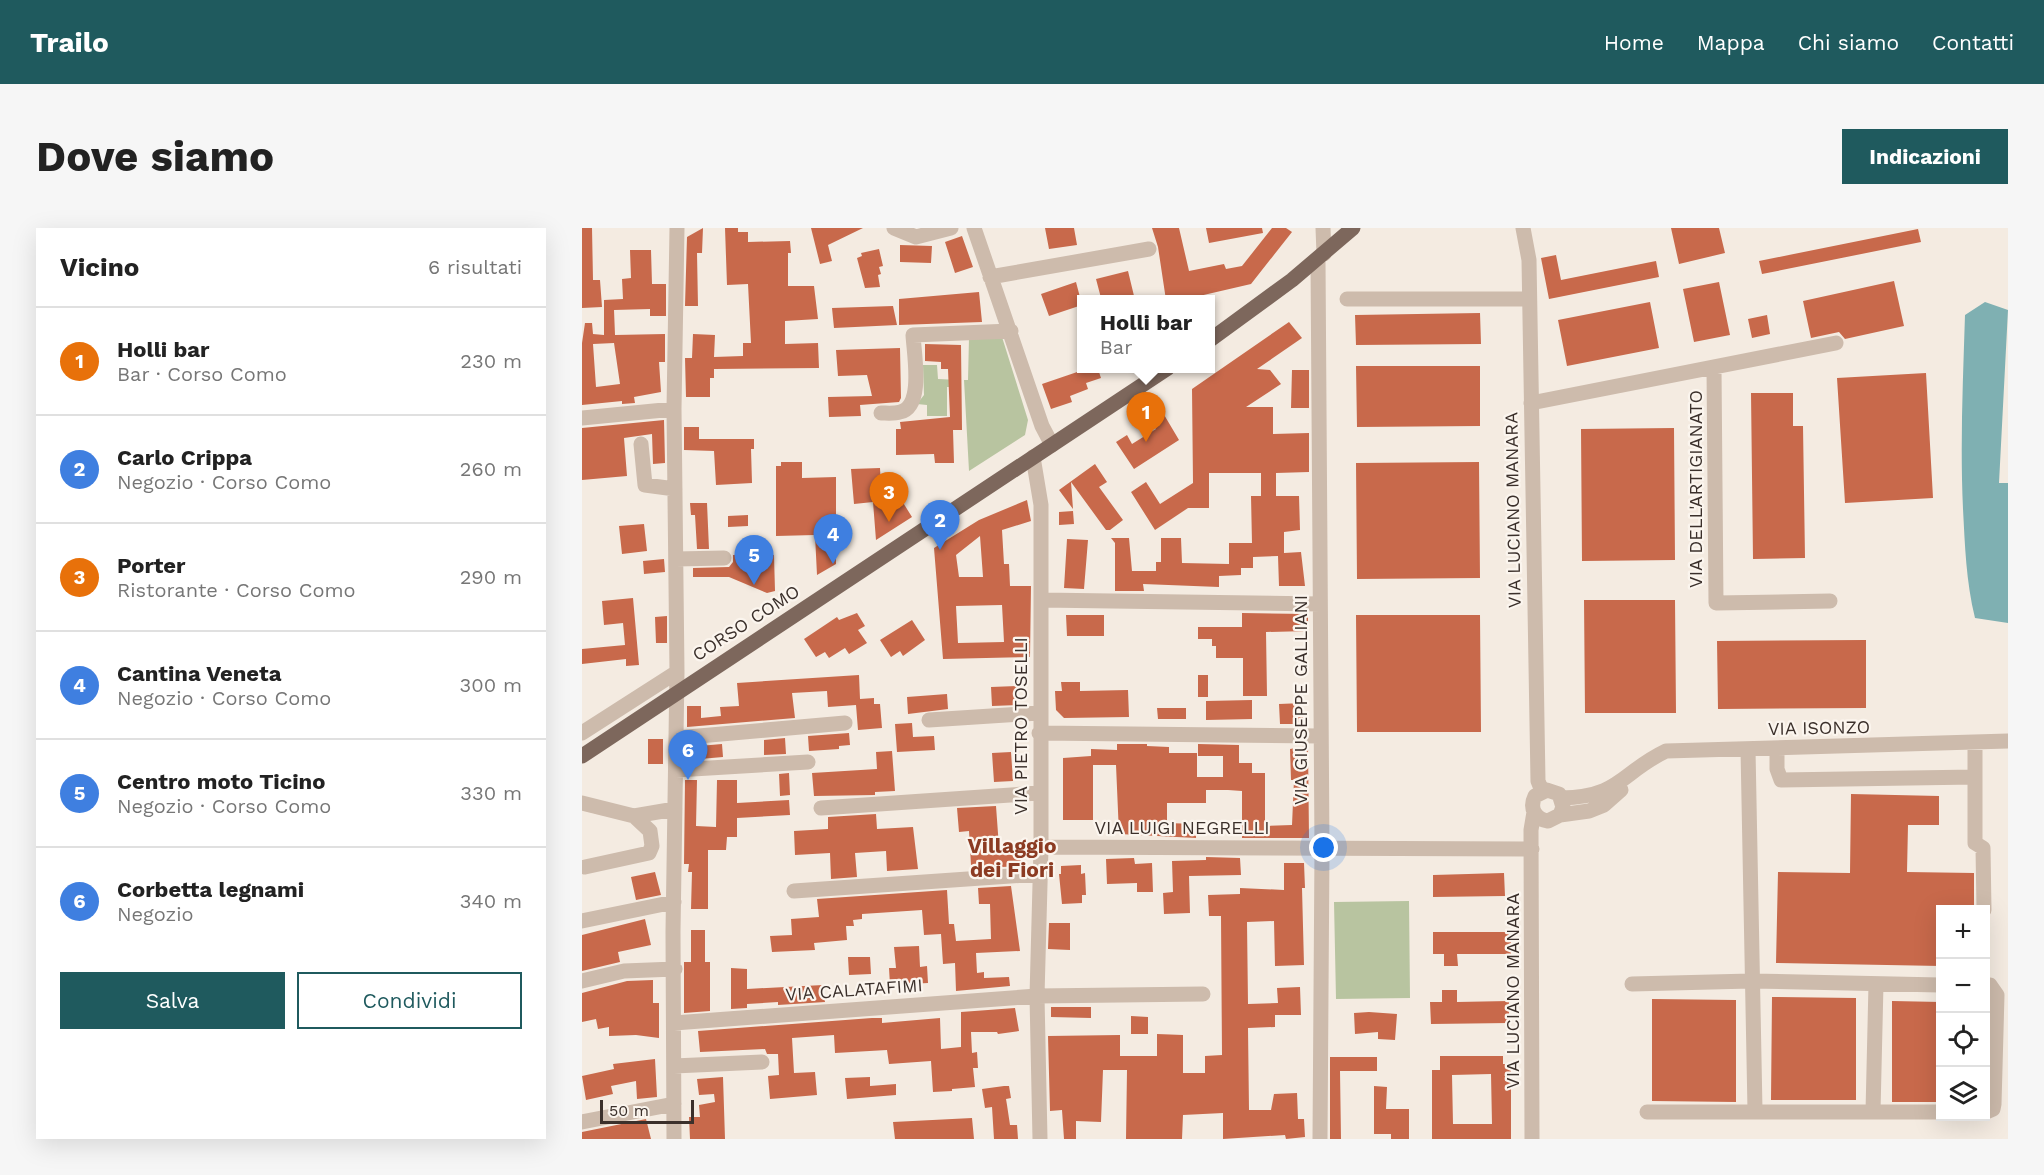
<!DOCTYPE html>
<html lang="it">
<head>
<meta charset="utf-8">
<style>
  :root { --surface:#fff; --page:#f6f6f6; --text:#222; --muted:#767676; --line:#e0e0e0; --accent:#1f5a5e }
  body { margin:0; font-family:"Work Sans",sans-serif; background:var(--page); color:var(--text) }
  .controls { position:absolute; right:18px; bottom:18px; display:grid; overflow:hidden; border-radius:0px; box-shadow:0 6px 24px #0002 }
  .controls button { width:54px; height:54px; display:grid; place-items:center; padding:0; border:0; border-bottom:2px solid var(--line); background:var(--surface); color:var(--text); font:30px sans-serif }
  .scale { position:absolute; left:18px; bottom:15px; width:94px; box-sizing:border-box; padding-left:6px; border:3px solid #3b302b; border-top:0; font-size:16px; line-height:21px; white-space:nowrap; color:#3b302b; -webkit-text-stroke:4px #fbf5ee; paint-order:stroke }
  .you { position:absolute; left:742px; top:620px; width:21px; height:21px; margin:-15px; border:4px solid #fff; border-radius:50%; background:#1a73e8; box-shadow:0 0 0 9px #1a73e833 }
  .badge { display:grid; place-items:center; width:39px; height:39px; border-radius:50%; background:var(--accent); color:#fff; font-size:20px; font-weight:700 }
  .pin { position:absolute; translate:-50% -50px; filter:drop-shadow(0 2px 3px #0008) }
  .pin::after { content:''; position:absolute; top:32px; width:21px; height:18px; background:inherit; clip-path:polygon(0 0,100% 0,50% 100%) }
  .popup { position:absolute; left:495px; top:67px; width:138px; height:78px; box-sizing:border-box; display:grid; place-content:center; border-radius:0px; background:var(--surface); filter:drop-shadow(0 2px 4px #0005); font-size:20px; white-space:nowrap; color:var(--muted) }
  .popup b { font-size:22px; color:var(--text) }
  .popup::after { content:''; position:absolute; left:50%; top:100%; margin-left:-12px; border:12px solid transparent; border-top-color:var(--surface) }
  .list { margin:0; padding:0; list-style:none }
  h2 { display:flex; justify-content:space-between; align-items:center; height:78px; margin:0; padding:0 24px; font-size:26px }
  h2 small { font-size:20px; font-weight:400; color:var(--muted) }
  .list li { display:grid; grid-template-columns:39px 1fr auto; gap:18px; align-items:center; box-sizing:border-box; height:108px; padding:0 24px; border-top:2px solid var(--line) }
  .list b { display:block; font-size:22px; white-space:nowrap }
  .list p { margin:0; font-size:20px; white-space:nowrap; color:var(--muted) }
  .list em { font-size:20px; font-style:normal; color:var(--muted) }
  .actions { display:flex; gap:12px; padding:18px 24px }
  .actions a { flex:1; padding:14px 0; border:2px solid var(--accent); border-radius:0px; text-align:center; font-size:21px; color:var(--accent) }
  .actions .main { background:var(--accent); color:#fff }
  .icon { flex:none; width:33px; height:33px; fill:none; stroke:currentColor; stroke-width:2; stroke-linecap:round; stroke-linejoin:round }
  .map { position:relative; flex:none; width:1426px; height:911px; overflow:hidden; border-radius:0px }
  header { display:flex; align-items:center; gap:36px; box-sizing:border-box; height:84px; padding:0 30px; background:var(--accent); color:#fff }
  header strong { font-size:28px }
  nav { display:flex; gap:33px; margin-inline-start:auto; font-size:21px }
  .intro { display:flex; align-items:center; justify-content:space-between; box-sizing:border-box; height:144px; padding:0 36px }
  h1 { margin:0; font-size:42px }
  .button { padding:15px 27px; border-radius:0px; background:var(--accent); color:#fff; font-size:21px; font-weight:700 }
  main { display:flex; gap:36px; padding:0 36px }
  aside { flex:1; background:var(--surface); border-radius:0px; box-shadow:0 6px 24px #0002 }
  .map>svg:first-child { display:block }
</style>
</head>
<body>
<header>
<strong>Trailo</strong>
<nav><a>Home</a><a>Mappa</a><a>Chi siamo</a><a>Contatti</a></nav>
</header>
<div class="intro"><h1>Dove siamo</h1><a class="button">Indicazioni</a></div>
<main>
<aside>
<h2>Vicino<small>6 risultati</small></h2>
<ul class="list">
<li><span class="badge" style="background:#e8710a">1</span><div><b>Holli bar</b><p>Bar · Corso Como</p></div><em>230 m</em></li>
<li><span class="badge" style="background:#3f7fe0">2</span><div><b>Carlo Crippa</b><p>Negozio · Corso Como</p></div><em>260 m</em></li>
<li><span class="badge" style="background:#e8710a">3</span><div><b>Porter</b><p>Ristorante · Corso Como</p></div><em>290 m</em></li>
<li><span class="badge" style="background:#3f7fe0">4</span><div><b>Cantina Veneta</b><p>Negozio · Corso Como</p></div><em>300 m</em></li>
<li><span class="badge" style="background:#3f7fe0">5</span><div><b>Centro moto Ticino</b><p>Negozio · Corso Como</p></div><em>330 m</em></li>
<li><span class="badge" style="background:#3f7fe0">6</span><div><b>Corbetta legnami</b><p>Negozio</p></div><em>340 m</em></li>
</ul>
<div class="actions"><a class="main">Salva</a><a>Condividi</a></div>
</aside>
<div class="map">
<svg width="1426" height="911" viewBox="0 0 1426 911">
  <rect width="100%" height="100%" fill="#f4ebe1"/>
  <!-- green -->
  <path fill="#b8c4a0" d="M420 109 446 192 443 207 387 243 382 152H386L387 110Z
    M341 137H355L356 151 377 152V159H365V188H345V177L335 176 342 167Z
    M827 673 828 770 754 771 752 674Z"/>
  <!-- water -->
  <path fill="#7fb0b2" d="M1403 74 1426 82 1417 255H1426V395L1393 390C1384 353 1383 318 1381 281 1378 216 1381 152 1383 87Z"/>
  <!-- building -->
  <path fill="#c8694b" fill-rule="evenodd" d="M0 0H10L11 52H18L20 79 0 80Z
    M121 0 120 25H115L116 78H103L105 9Z
    M143 0H156V4H166V14L208 13 209 25H206V58H232L236 91 203 93V116L236 115 237 140 132 141V150H128V169H104L103 130H110L111 106 133 107 132 129 161 128V115H169L166 56 145 57Z
    M229 0H281L246 17 250 33 238 36Z
    M463 0H492L495 17 467 21Z
    M570 0H597L607 43 642 36 644 41 660 38 690 0H704L710 4 669 56 600 72H584L576 19Z
    M624 0H680L681 5 627 15Z
    M1089 0H1137L1143 25 1097 36Z
    M1336 1 1339 14 1180 46 1177 33Z
    M380 8 391 39 373 45 363 14Z
    M318 17 350 18 349 35 318 34Z
    M297 21 301 38 297 39 299 46 296 47 298 59 283 60 275 30 280 28 279 25Z
    M48 22H69L70 56H84V88H68V81L32 82 33 107 83 106V134H77L79 164 52 169 53 175 40 176V173L0 177V115L3 95H10L11 106 22 107V72L41 71 40 51 49 50ZM32 115 38 156 14 159 11 116Z
    M974 27 979 52 1074 33 1077 49 967 71 959 30Z
    M546 43 553 72H534L533 67 519 70 514 51Z
    M1312 53 1322 98 1263 111 1257 104 1229 110 1221 73Z
    M494 54 500 77 467 88 459 66Z
    M1137 54 1148 107 1112 114 1101 61Z
    M397 64 400 94 317 97V71Z
    M1068 74 1077 120 985 138 976 92Z
    M311 78 315 97 252 100 250 80Z
    M898 85 899 116 774 117 773 87Z
    M1185 87 1188 106 1170 110 1166 91Z
    M707 94 720 110 675 141 688 142 699 156 664 179H691V206L727 205V244L694 245V268H717L718 302 702 304V325L719 324 723 358H697L696 328 671 329V340H659V347L637 348V359L561 356 562 363H533V315L529 310H547L550 343H574V334H579V310H599L600 335 647 336V315H670L669 268H679V245H627V280H606L573 302 549 264 564 254 578 276 611 255 610 161Z
    M343 116 379 117 380 202H371L372 235H353L352 226 314 227V201H319L318 194 368 189 366 141H359V134L343 133Z
    M318 120 319 170 317 174 278 177 279 188 247 189 246 169 290 168 285 147 256 148 254 122Z
    M774 138H898V198L775 199Z
    M504 141H516L519 150 504 155 506 161 488 168 490 174 469 181 460 156Z
    M710 142H727V180H709Z
    M1344 145 1351 270 1263 275 1255 150Z
    M1169 165H1211V198H1221L1223 330 1171 331Z
    M581 185 597 212 552 241 534 214 545 207 550 216 574 201 569 192Z
    M82 192 83 235 71 236 70 206 42 210 45 248 0 252V200Z
    M102 199H117V211H172V221H169L170 255 134 257 132 223 102 222Z
    M1092 200 1093 332 1000 333 999 201Z
    M199 234H220V250L254 249V336L235 347 233 307 194 308V238H199Z
    M897 234 898 350 775 351 774 235Z
    M513 236 525 254 517 259 541 292 528 302H524L489 254 491 281 477 262Z
    M298 240 300 274 315 265 330 289 294 312 291 274 272 276 269 241Z
    M445 272 449 293 420 302 422 336H427L428 358H449L448 429 361 431 352 320 397 292ZM398 308 401 349H377L374 327ZM420 377 422 414 376 415 374 378Z
    M108 275H125L127 321H115L113 287H109Z
    M491 283 492 296 477 297V284Z
    M166 287V298L146 299V288Z
    M62 296 65 323 40 326 37 298Z
    M485 311 506 312 502 361 482 360Z
    M151 327H192L193 363 185 365 147 349H111V340L147 339 151 334Z
    M82 331 83 344 62 346 61 333Z
    M51 370 57 437 44 438V431L0 436V421L43 417 41 395 22 397 20 373Z
    M1002 372H1093L1094 485H1003Z
    M275 385 283 398 276 402 285 415 267 426 263 420 247 430 243 424 234 429 222 411 255 389 257 392Z
    M660 385 726 386V403L684 404 685 468H661V430H634V418H630V411H616V399H660Z
    M484 387H522V408H485Z
    M774 387H898L899 504H775Z
    M85 388V415H74L73 389Z
    M330 392 343 412 321 428 318 423 309 429 298 412Z
    M1284 412V480L1136 481 1135 413Z
    M277 447 278 471 292 470V476H298L300 500 276 502 274 477 246 479 245 463 210 465 213 490 105 499V478H119V490L139 488 138 479 157 478 155 455Z
    M616 447H626V469H616Z
    M479 454H498V463L546 462 547 489 482 490 474 482 473 463H480Z
    M435 458 436 477 410 478 409 459Z
    M365 466 366 481 326 486 325 469Z
    M670 472V491L624 492V473Z
    M721 475V496H698L697 476Z
    M575 480H604V491H576Z
    M330 495 331 509 352 508 353 522 315 524 313 496Z
    M267 505 268 517 257 518V521L227 523 226 508Z
    M203 510 204 526 182 527V512Z
    M66 511H81V536H66Z
    M140 516 141 529 118 531 117 518Z
    M535 516H565V518L587 519V525H615V549H641V528H616V516L657 517V535H670V545H683V598L710 597 712 552H709L708 521 726 518 727 610H660V563L646 562H624V575H585V595L614 596V610L537 606 534 537H511V592H481V530L509 528V521L535 522Z
    M310 523 313 563 293 564V567L232 568 230 545 295 541 294 524Z
    M429 524 431 553 412 554 410 525Z
    M207 545 208 567 198 568 197 546Z
    M103 552H115L114 598 134 599 135 552H155V575L207 572 208 587 155 590V609H145L144 622H126V681H109L110 644H106L107 636H102Z
    M1269 566 1357 568V597H1326L1325 644 1392 645V681H1359V738L1194 735 1196 644 1268 645Z
    M414 578 417 619 438 618 439 638 397 640V637H389L387 603 377 604 375 580Z
    M294 586 295 601 331 599 336 641 305 643 304 623 273 625 275 649 249 651 248 625 213 627 212 603 246 601V589Z
    M624 629 658 630 659 647 607 648 608 685 582 686 581 665 591 664 590 633 624 632Z
    M552 630 553 636 570 635 571 664H555V655L525 656 524 631Z
    M702 635H722L723 660H720L722 737 693 738 692 693 665 694 666 776 696 775 695 760 718 759 719 787H693V799L666 800 667 882H689L692 866 715 865 716 891H722L723 909 704 911 703 907 641 911V885L601 887 600 911H544L545 842H521L519 894 494 893V911H482L480 882 468 883 466 808 538 807V828H575V806L601 807V845H623V828L640 827 639 688H627L626 667 658 666V660L702 662Z
    M499 637V646L503 645 504 667H500V675L480 676 477 646H479V638Z
    M73 644 79 667 54 672 49 649Z
    M922 645 923 668 851 669V647Z
    M429 658 438 723 394 725 395 745 402 744V750L427 749 428 758 374 763 373 735 361 736 359 706 342 707 340 682 280 686V691L271 692 272 698H264L265 712 232 715 233 722 190 724 188 708 210 707 209 691 237 689 235 671 365 662 367 696H372L374 713 409 711 408 676H397L396 660Z
    M63 691 69 717 36 724 38 734 0 743V707Z
    M467 695H488V722L466 721Z
    M109 702H123V734H128V783L102 785V734H109Z
    M851 704H929V726H875L876 738H862V726H851Z
    M337 718 338 739 345 738 346 755 308 757 307 740H314L312 719Z
    M266 729H288L289 746 267 747Z
    M149 740 165 741V761L241 757 243 774 196 777V774L165 776V780L149 781Z
    M71 752V775H77V810L54 807 27 808V799L16 801 14 791 0 794V765L45 753Z
    M860 762H875V774L927 773V795L849 796 848 774H860Z
    M1190 769 1274 770V872H1189Z
    M1070 771 1154 772V874L1070 873Z
    M1310 773 1359 774V874H1310Z
    M469 779H509V790L469 789Z
    M433 780 437 803 416 806 415 804H389L390 825 395 824 396 840H391L393 859 370 861V863L351 864 349 833 307 836 305 822 253 825 252 807 210 810 212 845 233 844 235 867 188 871 186 848 197 847 196 826H185L183 821 118 824 116 803 290 790H300V795L358 790 359 821 379 819V784Z
    M787 784 815 786 813 812 796 811V804L773 806 772 785Z
    M549 788 566 789V806H549Z
    M858 828H921V836H929V911H850V842H858ZM909 846 910 896H871L870 847Z
    M748 829H795V843H758L759 911H748Z
    M73 831 75 869 55 871 54 853 29 858 31 866 4 872 0 848 32 841 31 836Z
    M141 849 143 911H108L107 889H118L117 877 133 874 132 866 117 867 115 851Z
    M288 849V858L314 856V867L265 871 263 850Z
    M422 858H427L429 870 424 871 425 877 428 897H435L436 911H412L410 879 403 880 400 861Z
    M792 858 805 859 804 881H827V911H809V906H792Z
    M390 890 392 911H313L311 894Z
    M64 891 69 911H0V904Z"/>
  <g fill="none" stroke-linecap="round" stroke-linejoin="round">
    <!-- minor -->
    <path stroke="#cdbbac" stroke-width="15" d="M312 0 334 9 369 0
      M392 0 460 198 470 217
      M741 0 742 26
      M941 0 947 32 956 553 960 563
      M736 32 740 621 738 911
      M408 49 567 21
      M765 71H947
      M1132 140 1134 375 1248 373
      M949 175 1254 115
      M299 185C304 185 312 186 318 184 342 179 332 126 331 107L429 103
      M0 190 92 181
      M59 216 63 257 93 261
      M451 229 459 277V619L455 768 458 911
      M94 331 142 330
      M459 372 738 376
      M347 492 457 485
      M0 505 95 444
      M457 505 739 508
      M94 510 263 495
      M1393 516V615L1401 620 1402 682
      M1195 520V541L1199 552 1393 549
      M1166 521 1173 882
      M94 542 226 534
      M979 570C1039 569 1038 545 1084 523L1426 513
      M0 575 52 588 93 581
      M239 580 457 565
      M978 587 981 579 977 566 965 562 953 568C947 580 953 591 966 593L978 587 1007 583 1022 577 1039 562
      M459 619 950 621
      M3 639 67 625 70 618 68 603 52 588
      M212 663 458 646
      M0 693 92 674
      M0 753 42 743 93 741
      M1050 756 1169 753 1358 757
      M1404 757H1408L1415 767 1412 876 1411 881 1404 884
      M92 795 455 768 621 766
      M92 838 180 834
      M1065 884H1358
      M1291 884 1294 756
      M0 894 92 876
      M92 911 91 704 95 444 92 181 95 0
      M950 911 949 602 952 584"/>
    <!-- major -->
    <path stroke="#7d675c" stroke-width="15" d="M628 112 710 52 771 0
      M0 528 586 140"/>
  </g>
  <g text-anchor="middle" stroke-width="4.5" stroke-linejoin="round" paint-order="stroke">
    <!-- street labels -->
    <g font-size="18" fill="#3b302b" stroke="#fbf5ee">
      <text transform="translate(1114 261) rotate(-90)" y="6">VIA DELL'ARTIGIANATO</text>
      <text transform="translate(931 282) rotate(-91)" y="6">VIA LUCIANO MANARA</text>
      <text transform="translate(164 395) rotate(-33)" y="6">CORSO COMO</text>
      <text transform="translate(719 472) rotate(-90)" y="6">VIA GIUSEPPE GALLIANI</text>
      <text transform="translate(439 498) rotate(-90)" y="6">VIA PIETRO TOSELLI</text>
      <text transform="translate(1237 500) rotate(-1)" y="6">VIA ISONZO</text>
      <text x="600" y="606">VIA LUIGI NEGRELLI</text>
      <text transform="translate(272 762) rotate(-4)" y="6">VIA CALATAFIMI</text>
      <text transform="translate(931 763) rotate(-90)" y="6">VIA LUCIANO MANARA</text>
    </g>
    <!-- quarter labels -->
    <g font-size="21" font-weight="bold" fill="#8c3b22" stroke="#fbf5ee">
      <text x="430" y="625">Villaggio<tspan x="430" dy="24">dei Fiori</tspan></text>
    </g>
  </g>
</svg>
<div class="controls">
<button>+</button>
<button>−</button>
<button><svg class="icon" aria-label="locate" viewBox="0 0 24 24"><circle cx="12" cy="12" r="6"/><path d="M12 2v4M12 18v4M2 12h4M18 12h4"/></svg></button>
<button><svg class="icon" aria-label="layers" viewBox="0 0 24 24"><path d="M12 4l9 5-9 5-9-5zM3 14l9 5 9-5"/></svg></button>
</div>
<div class="scale">50 m</div>
<div class="you"></div>
<div class="pin badge" style="left:564px;top:214px;background:#e8710a">1</div>
<div class="popup"><b>Holli bar</b>Bar</div>
<div class="pin badge" style="left:358px;top:322px;background:#3f7fe0">2</div>
<div class="pin badge" style="left:307px;top:294px;background:#e8710a">3</div>
<div class="pin badge" style="left:251px;top:336px;background:#3f7fe0">4</div>
<div class="pin badge" style="left:172px;top:357px;background:#3f7fe0">5</div>
<div class="pin badge" style="left:106px;top:552px;background:#3f7fe0">6</div>
</div>
</main>
</body>
</html>
